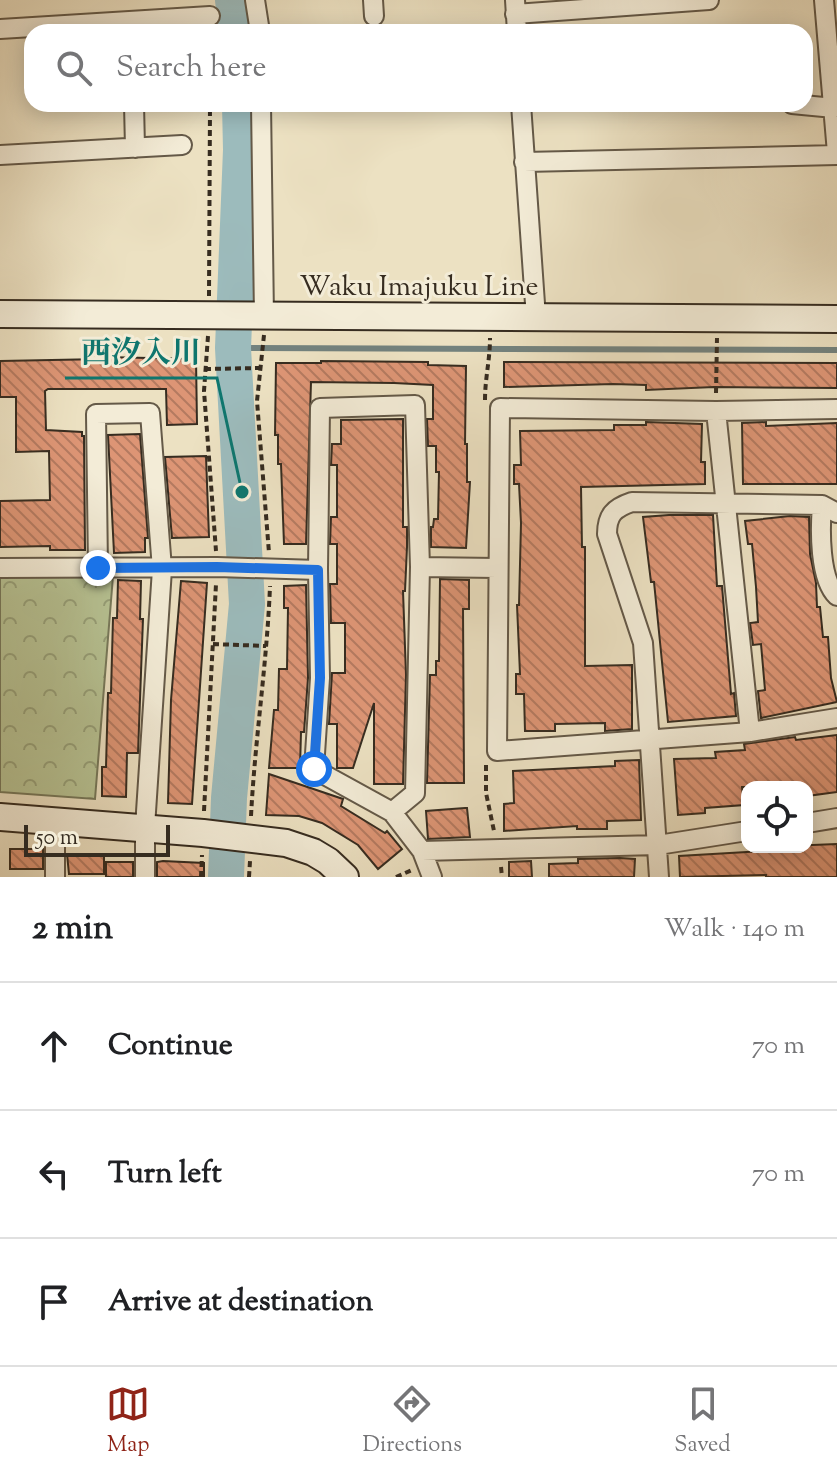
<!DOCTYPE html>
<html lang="en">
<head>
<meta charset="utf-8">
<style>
  :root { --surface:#fff; --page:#f6f6f6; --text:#202124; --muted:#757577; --line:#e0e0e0; --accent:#8f2418 }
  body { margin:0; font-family:"Sorts Mill Goudy","Noto Serif JP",serif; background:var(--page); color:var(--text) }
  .controls { position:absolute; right:24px; bottom:24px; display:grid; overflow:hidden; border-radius:16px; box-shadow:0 4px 20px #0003 }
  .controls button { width:72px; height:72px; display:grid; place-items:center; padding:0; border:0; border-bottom:2px solid var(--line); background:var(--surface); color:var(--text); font:40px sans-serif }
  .scale { position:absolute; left:24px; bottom:20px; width:146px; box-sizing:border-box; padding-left:8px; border:4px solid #362c20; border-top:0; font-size:22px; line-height:28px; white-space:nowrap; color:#362c20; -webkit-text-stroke:6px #f3ecd7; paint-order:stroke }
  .stop { position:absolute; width:24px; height:24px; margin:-18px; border:6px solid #1a73e8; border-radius:50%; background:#fff }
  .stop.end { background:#1a73e8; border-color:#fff; box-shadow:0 2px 8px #0008 }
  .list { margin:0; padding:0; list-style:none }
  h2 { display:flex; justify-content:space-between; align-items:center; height:104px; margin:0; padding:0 32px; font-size:34px }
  h2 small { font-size:26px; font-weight:400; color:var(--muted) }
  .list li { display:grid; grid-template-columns:52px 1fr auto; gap:24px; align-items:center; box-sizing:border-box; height:128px; padding:0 32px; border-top:2px solid var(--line) }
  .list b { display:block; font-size:30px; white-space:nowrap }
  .list em { font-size:26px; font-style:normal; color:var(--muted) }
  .icon { flex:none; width:44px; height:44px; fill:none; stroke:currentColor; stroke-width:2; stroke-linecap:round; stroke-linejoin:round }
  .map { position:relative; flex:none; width:837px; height:877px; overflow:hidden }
  .search { position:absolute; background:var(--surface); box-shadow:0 4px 20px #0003; left:24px; right:24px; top:24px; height:88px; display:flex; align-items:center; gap:20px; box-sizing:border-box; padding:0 28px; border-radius:24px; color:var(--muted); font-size:30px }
  .sheet { height:488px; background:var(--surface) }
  nav { display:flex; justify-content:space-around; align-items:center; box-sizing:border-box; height:112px; border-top:2px solid var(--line); background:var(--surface); font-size:22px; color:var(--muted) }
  nav a { display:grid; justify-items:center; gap:4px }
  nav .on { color:var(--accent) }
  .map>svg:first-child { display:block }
</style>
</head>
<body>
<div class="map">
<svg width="837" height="877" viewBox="0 0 837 877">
  <defs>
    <pattern id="park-crowns" width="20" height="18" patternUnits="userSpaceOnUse" patternTransform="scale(2)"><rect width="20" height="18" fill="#b7c394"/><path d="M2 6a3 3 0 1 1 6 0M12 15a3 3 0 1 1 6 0" fill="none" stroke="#969f78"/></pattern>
    <pattern id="building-back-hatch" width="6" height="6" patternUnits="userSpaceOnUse" patternTransform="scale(2)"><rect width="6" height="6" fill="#dd9575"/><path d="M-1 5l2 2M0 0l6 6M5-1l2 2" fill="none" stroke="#b47a60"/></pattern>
  </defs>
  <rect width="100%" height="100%" fill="#ece1c2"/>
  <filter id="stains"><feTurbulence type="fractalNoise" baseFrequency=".0025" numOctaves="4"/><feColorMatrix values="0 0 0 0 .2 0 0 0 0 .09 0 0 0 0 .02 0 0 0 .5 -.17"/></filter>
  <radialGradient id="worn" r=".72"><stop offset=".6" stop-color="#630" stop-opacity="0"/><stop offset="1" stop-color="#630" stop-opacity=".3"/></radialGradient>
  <!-- park -->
  <path fill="url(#park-crowns)" stroke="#76785a" stroke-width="2" d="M113 576 95 799 0 792V577Z"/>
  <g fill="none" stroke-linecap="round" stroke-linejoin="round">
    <!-- stream -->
    <path stroke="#73827e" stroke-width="6" d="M233 348 837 350"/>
    <!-- river -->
    <path stroke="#9cbbbc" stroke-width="36" d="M233 0 237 32
      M226 877 229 798 247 604 233 348 241 150 240 104"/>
  </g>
  <!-- building -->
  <path fill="url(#building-back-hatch)" stroke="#362c20" stroke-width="2" d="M103 357 196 359 197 424 167 425 166 389H48L45 391 46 430 82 432V436H84L85 550H50V546L0 547V501L50 500 49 451 16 452V397H0V361L103 359Z
    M321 361 428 362V365L466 366 465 444H467V482H470L466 548 431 547V527H433L434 519H438L439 472H436V446H428L427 419H433V385L394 383 311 382 306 544H284L281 464H278V435H275L276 363H321Z
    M504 362 837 363V388L714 387 646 390V385L613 384 504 387Z
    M403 419V527H407V547L405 591H403L406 675 403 784H374V703L353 768H337V724H329L332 673H345V623H331L330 584H337V544H330L331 517H337V465H331L332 444H341V420Z
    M646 422 702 424 701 462H705V484L581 487 582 547H585V666L632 665V729L605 731V723L555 724V731H525L524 694H516V674H520L517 605H519L521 523 519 484H514V465H521L520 431 614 430V425H646Z
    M766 422V426L837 423V484H743L742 423Z
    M140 434 148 538H145V552L114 553 108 435Z
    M206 456 209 537 172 538 165 457Z
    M669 515H713L717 586H722L731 694 734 693 736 716 668 722 654 582H651L643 517Z
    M790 516 809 517 810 554 816 583 817 607H820L823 637H828L831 678 837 702 761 718 758 691 765 690 761 644 753 645 750 623 758 622 756 587 752 544H748L745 521Z
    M440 579 469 580V609H463L464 783H427L430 675H436V661H439Z
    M118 580 141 581 140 619H143L138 753H127L126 797 102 796V767H106L108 693H111L113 618H117Z
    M181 581 207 583 192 804 168 803 171 700Z
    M306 585 308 678 304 732H301L300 768H269L274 710H278L279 669H287L288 608H284V586Z
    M837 735V792L807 796V787H742L744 805 705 808V813L678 815 674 759 716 758 715 752 745 750 744 744 795 737 796 740Z
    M639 760 641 820 607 821V829H577V826L504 831V804L514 803 513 771 615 766V761Z
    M269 774 343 799 341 806 385 833 387 831 402 849 378 869 358 845 322 823 299 816 266 815Z
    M465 808H467L470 837 428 839 426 811Z
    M837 844V877H766V875L680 877 679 856 764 851 763 847Z
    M10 849H43V869H10Z
    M67 854H104V874H69Z
    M620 858 635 859 634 877H549V864L578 863V859Z
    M163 861 204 863V877H157V862Z
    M531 861 532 877H509V862Z
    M106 862H133V877H106Z"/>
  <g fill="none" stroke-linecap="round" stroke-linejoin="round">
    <!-- street casing -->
    <g stroke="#645948" stroke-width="22">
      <path id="street" d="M255 0 260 32
        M373 0 374 16
        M515 0 517 32
        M824 0 837 153
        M515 14 709 0
        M0 29 210 16
        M134 104 135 148
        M261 104 264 317
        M521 104 536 318
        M792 104 834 108
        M0 155 182 145
        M524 162 837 155
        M837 409 716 411 500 408 497 751 750 732 837 718
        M716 411 750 732
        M822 505C820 529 819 579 837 596
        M420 567 497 568
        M0 568 217 567 318 570
        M98 568 96 414 150 413 162 569 145 827V877
        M392 812 415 793 420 567 415 405 320 408 318 570 320 678 314 769 392 812 422 851 432 877
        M55 820V877
        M807 823 837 818
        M422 851 658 845 747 831
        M659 877 643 643 607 534C607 515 614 508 632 502L822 505 837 513"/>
    </g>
    <!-- secondary casing -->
    <g stroke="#362c20" stroke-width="30">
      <path id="secondary" d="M0 314 837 319
        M0 817 203 833 286 843 313 852 328 861 345 877"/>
    </g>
    <!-- path -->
    <path stroke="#362c20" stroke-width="4" stroke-dasharray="6 4" stroke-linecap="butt" d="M209 296 210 104
      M264 335 257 401 269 553
      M208 336 204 391 216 551
      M205 369 259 368
      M716 393 717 338
      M485 400C485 378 490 360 490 338
      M213 644 266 646
      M486 765V793L494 831
      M204 811 216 584
      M251 816C255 739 267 663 270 586
      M501 867 502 877
      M201 877 202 855
      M249 877 250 861
      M396 877 412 870"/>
    <!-- street -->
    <use href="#street" stroke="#f3ecd7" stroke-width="18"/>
    <!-- secondary -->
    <use href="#secondary" stroke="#f3ecd7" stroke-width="26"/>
  </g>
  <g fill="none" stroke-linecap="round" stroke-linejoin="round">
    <!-- route -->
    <path stroke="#1a73e8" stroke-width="10" d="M98 568 217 567 318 570 320 678 314 769"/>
  </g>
  <g text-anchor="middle" stroke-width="6" stroke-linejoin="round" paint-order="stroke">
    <!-- street labels -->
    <g font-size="28" fill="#362c20" stroke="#f3ecd7">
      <text x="419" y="295">Waku Imajuku Line</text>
    </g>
  </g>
  <!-- callouts -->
  <path fill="none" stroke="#0f766e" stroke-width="3" d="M242 492L217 378H65"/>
  <circle fill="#0f766e" stroke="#f3ecd7" stroke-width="3" cx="242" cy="492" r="8"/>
  <g font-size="30" text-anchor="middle" font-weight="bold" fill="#0f766e" stroke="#f3ecd7" stroke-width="6" stroke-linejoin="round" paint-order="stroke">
    <text x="141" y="362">西汐入川</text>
  </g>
  <rect width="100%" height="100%" filter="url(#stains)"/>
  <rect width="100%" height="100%" fill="url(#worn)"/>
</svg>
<div class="controls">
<button><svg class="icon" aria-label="locate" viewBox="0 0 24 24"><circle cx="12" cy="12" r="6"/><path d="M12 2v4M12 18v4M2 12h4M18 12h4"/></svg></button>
</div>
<div class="scale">50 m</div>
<div class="stop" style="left:314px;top:769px"></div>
<div class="stop end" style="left:98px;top:568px"></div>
<div class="search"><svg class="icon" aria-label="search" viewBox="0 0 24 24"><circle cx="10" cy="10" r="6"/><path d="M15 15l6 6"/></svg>Search here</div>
</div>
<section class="sheet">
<h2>2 min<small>Walk · 140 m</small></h2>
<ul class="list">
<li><svg class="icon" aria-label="ahead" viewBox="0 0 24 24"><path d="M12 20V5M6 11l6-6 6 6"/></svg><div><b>Continue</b></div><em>70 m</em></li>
<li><svg class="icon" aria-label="left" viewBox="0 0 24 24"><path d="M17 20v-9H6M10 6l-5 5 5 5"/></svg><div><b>Turn left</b></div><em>70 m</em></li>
<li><svg class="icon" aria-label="arrive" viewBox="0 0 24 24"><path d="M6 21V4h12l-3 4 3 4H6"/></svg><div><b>Arrive at destination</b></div></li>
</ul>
</section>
<nav>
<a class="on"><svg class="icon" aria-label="map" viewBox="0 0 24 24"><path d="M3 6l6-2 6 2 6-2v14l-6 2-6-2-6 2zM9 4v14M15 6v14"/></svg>Map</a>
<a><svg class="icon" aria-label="directions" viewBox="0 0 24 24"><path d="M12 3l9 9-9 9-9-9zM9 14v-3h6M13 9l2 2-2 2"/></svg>Directions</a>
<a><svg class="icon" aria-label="saved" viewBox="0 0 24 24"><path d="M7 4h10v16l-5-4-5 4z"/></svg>Saved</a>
</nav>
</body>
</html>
